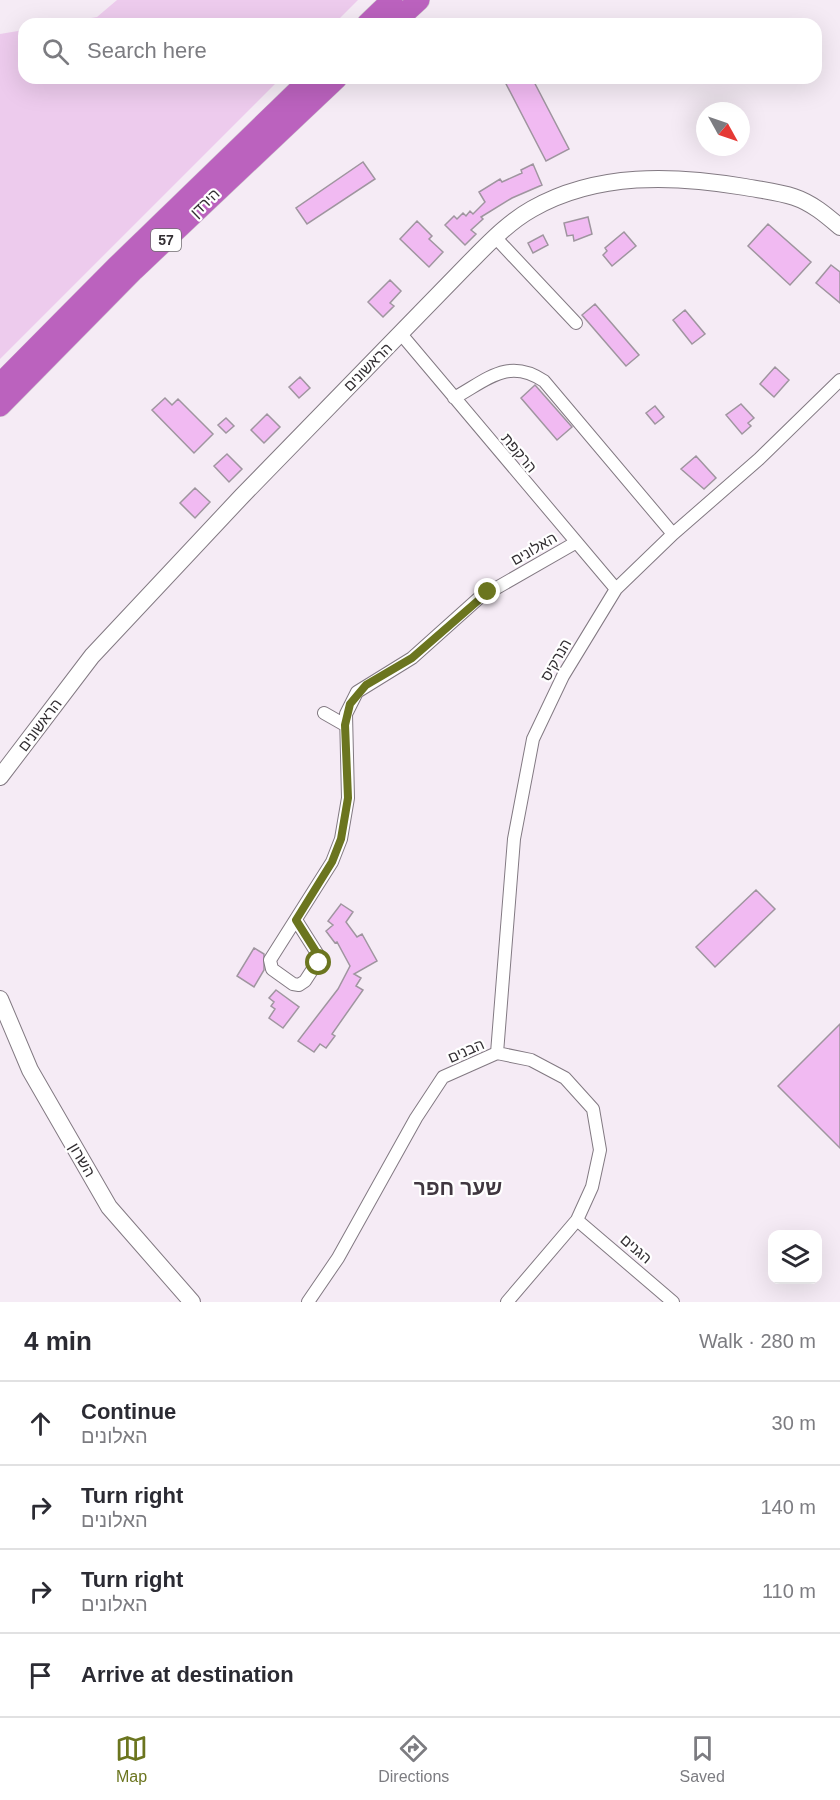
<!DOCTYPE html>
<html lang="en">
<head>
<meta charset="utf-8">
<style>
  :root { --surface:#fff; --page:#f2f2f3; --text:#2b2b33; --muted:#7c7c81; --line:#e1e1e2; --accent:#6b751f }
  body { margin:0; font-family:Helvetica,"Noto Sans Hebrew",sans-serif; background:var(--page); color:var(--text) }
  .controls { position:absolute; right:18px; bottom:18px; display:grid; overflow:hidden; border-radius:12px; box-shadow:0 6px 24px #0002 }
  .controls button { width:54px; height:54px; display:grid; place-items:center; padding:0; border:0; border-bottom:2px solid var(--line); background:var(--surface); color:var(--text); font:30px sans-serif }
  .compass { position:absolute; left:696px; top:102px; width:54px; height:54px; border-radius:50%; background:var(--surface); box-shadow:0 6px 24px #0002; rotate:130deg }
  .stop { position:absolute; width:18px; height:18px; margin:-14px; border:4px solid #6b751f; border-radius:50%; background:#fff }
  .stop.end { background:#6b751f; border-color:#fff; box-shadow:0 2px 6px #0008 }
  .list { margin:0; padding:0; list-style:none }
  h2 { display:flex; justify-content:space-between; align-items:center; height:78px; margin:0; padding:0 24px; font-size:26px }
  h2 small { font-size:20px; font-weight:400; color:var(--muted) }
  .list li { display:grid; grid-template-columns:39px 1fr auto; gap:18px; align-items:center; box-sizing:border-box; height:84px; padding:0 24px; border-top:2px solid var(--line) }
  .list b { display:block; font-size:22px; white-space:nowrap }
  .list p { margin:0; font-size:20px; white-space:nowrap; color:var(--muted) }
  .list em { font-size:20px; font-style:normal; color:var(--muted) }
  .icon { flex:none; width:33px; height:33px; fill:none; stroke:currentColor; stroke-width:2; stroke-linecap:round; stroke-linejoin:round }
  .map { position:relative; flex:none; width:840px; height:1302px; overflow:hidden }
  .search { position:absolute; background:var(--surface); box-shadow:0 6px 24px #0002; left:18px; right:18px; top:18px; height:66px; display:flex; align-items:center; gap:15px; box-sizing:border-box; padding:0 21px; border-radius:18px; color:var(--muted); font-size:22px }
  .sheet { height:414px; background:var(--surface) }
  nav { display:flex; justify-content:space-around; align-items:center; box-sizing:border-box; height:84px; border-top:2px solid var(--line); background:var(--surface); font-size:16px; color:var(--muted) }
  nav a { display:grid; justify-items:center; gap:3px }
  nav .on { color:var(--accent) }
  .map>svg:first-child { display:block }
</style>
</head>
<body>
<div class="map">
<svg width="840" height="1302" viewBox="0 0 840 1302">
  <rect width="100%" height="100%" fill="#f5ebf5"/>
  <!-- green -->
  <path fill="#edcbed" d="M117 0H358L334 24H56L97 17Z
    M24 30V78H281L0 359V34Z"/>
  <!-- building -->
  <path fill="#f1baf2" stroke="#9f959f" stroke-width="1.5" d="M503 78H532L569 149 546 161Z
    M363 162 375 179 307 224 296 208Z
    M533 164 542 185 512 198 481 217 483 219 471 230 476 234 465 245 445 225 454 216 457 219 463 213 466 216 470 211 473 214 485 202 479 192 500 179 502 182 522 173 521 170Z
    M588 217 592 234 574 241 573 235 567 236 564 223Z
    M417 221 432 236 429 239 443 252 429 267 400 239Z
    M768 224 811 262 790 285 748 246Z
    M624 232 636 246 612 266 603 255 607 251 605 248Z
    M543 235 548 245 533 253 528 243Z
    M831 265 840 272V303L816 283Z
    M390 280 401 291 390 303 394 306 383 317 368 302Z
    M595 304 639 355 626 366 582 315Z
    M685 310 705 334 692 344 673 320Z
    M775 367 789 380 774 397 760 384Z
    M300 377 310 388 299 398 289 387Z
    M535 385 572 427 557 440 521 398Z
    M165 398 172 405 178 399 213 434 194 453 152 410Z
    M741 404 754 418 748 423 751 426 742 434 726 415Z
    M655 406 664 417 655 424 646 413Z
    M267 414 280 427 264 443 251 430Z
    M226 418 234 426 226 433 218 425Z
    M227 454 242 469 229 482 214 466Z
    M696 456 716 478 704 489 681 469Z
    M195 488 210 502 195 518 180 503Z
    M756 890 775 909 715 967 696 947Z
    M341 904 353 912 346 922 357 937 362 934 377 961 354 974 361 978 356 986 363 990 332 1034 335 1036 326 1048 320 1044 314 1052 298 1041 338 989 350 966 337 942 335 943 326 931 333 925 328 921Z
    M254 948 264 954V970L254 987 237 976Z
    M276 990 299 1007 283 1028 269 1018 275 1009 271 1006 274 1002 269 998Z
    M840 1024V1148L778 1086Z"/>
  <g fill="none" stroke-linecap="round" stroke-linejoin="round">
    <!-- street casing -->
    <g stroke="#827982" stroke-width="14">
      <path id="street" d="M495 237 576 323
        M401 334 616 589
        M454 398C487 380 508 357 544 381L673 534
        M324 713 345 725
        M296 920 320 958 305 981 299 985 293 984 272 969 270 960 332 862 341 839 348 798 346 714 357 692 412 658 479 598 575 543
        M497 1053 514 839 533 739 563 676 616 589 673 534 759 459 840 380
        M577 1220 673 1302
        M308 1302 338 1258 416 1118 443 1077 497 1053 531 1060 565 1078 593 1109 600 1150 592 1187 577 1220 507 1302"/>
    </g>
    <!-- secondary casing -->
    <g stroke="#827982" stroke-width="18">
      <path id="secondary" d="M0 777 92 656 242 496 467 265C486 246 507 223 532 209 597 172 674 175 745 187 761 190 779 192 794 197 812 203 826 215 840 227
        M0 999 30 1070 109 1207 192 1302"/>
    </g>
    <!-- highway casing -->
    <g stroke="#cecdce" stroke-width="22">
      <path id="highway" d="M367 24 392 0
        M393 24 419 0
        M0 384 117 266 311 78
        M0 406 134 270 337 78"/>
    </g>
    <!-- street -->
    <use href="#street" stroke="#fff" stroke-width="12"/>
    <!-- secondary -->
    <use href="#secondary" stroke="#fff" stroke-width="16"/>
    <!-- highway -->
    <use href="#highway" stroke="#bb62be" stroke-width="21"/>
  </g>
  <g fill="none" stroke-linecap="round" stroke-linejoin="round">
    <!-- route -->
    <path stroke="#6b751f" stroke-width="8" d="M319 963 320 958 296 920 332 862 341 839 348 798 345 725 350 704 366 685 412 658 488 592"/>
  </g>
  <g text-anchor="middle" stroke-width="4.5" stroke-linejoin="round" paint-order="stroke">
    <!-- shield labels -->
    <rect fill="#fff" stroke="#706d70" stroke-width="1.5" x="151" y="229" width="30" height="22" rx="4.5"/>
    <g font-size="14" font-weight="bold" fill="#332f33">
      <text x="166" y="245">57</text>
    </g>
    <!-- street labels -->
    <g font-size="15" fill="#332f33" stroke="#fff">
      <text transform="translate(205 203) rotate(-44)" y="5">הירדן</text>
      <text transform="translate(368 367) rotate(-45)" y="5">הראשונים</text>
      <text transform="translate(519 453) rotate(50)" y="5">הרקפת</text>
      <text transform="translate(534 549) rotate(-30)" y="5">האלונים</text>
      <text transform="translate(556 660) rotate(-60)" y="5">הנרקיס</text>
      <text transform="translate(40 725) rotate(-53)" y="5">הראשונים</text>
      <text transform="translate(466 1051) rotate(-24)" y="5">הבנים</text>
      <text transform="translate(82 1160) rotate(60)" y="5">השרון</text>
      <text transform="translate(636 1249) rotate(41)" y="5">הגנים</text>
    </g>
    <!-- district labels -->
    <g font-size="21" font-weight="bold" fill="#403740" stroke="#fff">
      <text x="458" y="1195">שער חפר</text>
    </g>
  </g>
</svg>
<div class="controls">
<button><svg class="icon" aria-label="layers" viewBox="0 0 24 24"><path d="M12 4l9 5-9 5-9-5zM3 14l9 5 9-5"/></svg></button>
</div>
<svg class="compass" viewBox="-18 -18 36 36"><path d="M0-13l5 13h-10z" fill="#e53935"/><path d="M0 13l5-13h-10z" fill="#7c7c81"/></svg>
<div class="stop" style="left:319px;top:963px"></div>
<div class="stop end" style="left:488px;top:592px"></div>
<div class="search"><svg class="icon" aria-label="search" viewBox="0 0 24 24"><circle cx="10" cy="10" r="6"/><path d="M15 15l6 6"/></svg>Search here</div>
</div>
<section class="sheet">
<h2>4 min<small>Walk · 280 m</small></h2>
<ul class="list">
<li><svg class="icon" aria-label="ahead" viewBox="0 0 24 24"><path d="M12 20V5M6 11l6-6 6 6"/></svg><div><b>Continue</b><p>האלונים</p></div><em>30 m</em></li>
<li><svg class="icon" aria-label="right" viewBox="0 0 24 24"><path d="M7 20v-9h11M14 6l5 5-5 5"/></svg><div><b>Turn right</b><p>האלונים</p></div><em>140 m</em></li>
<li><svg class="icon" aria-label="right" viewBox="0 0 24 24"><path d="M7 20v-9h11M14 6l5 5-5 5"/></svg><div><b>Turn right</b><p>האלונים</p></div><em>110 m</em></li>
<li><svg class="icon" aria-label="arrive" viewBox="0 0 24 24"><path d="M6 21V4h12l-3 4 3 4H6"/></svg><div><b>Arrive at destination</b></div></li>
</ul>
</section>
<nav>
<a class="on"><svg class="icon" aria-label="map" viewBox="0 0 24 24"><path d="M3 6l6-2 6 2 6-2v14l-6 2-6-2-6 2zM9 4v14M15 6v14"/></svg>Map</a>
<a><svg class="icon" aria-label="directions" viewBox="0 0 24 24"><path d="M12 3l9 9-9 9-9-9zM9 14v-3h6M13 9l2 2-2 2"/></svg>Directions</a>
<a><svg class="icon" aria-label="saved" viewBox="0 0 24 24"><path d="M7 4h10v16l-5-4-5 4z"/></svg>Saved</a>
</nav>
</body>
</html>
